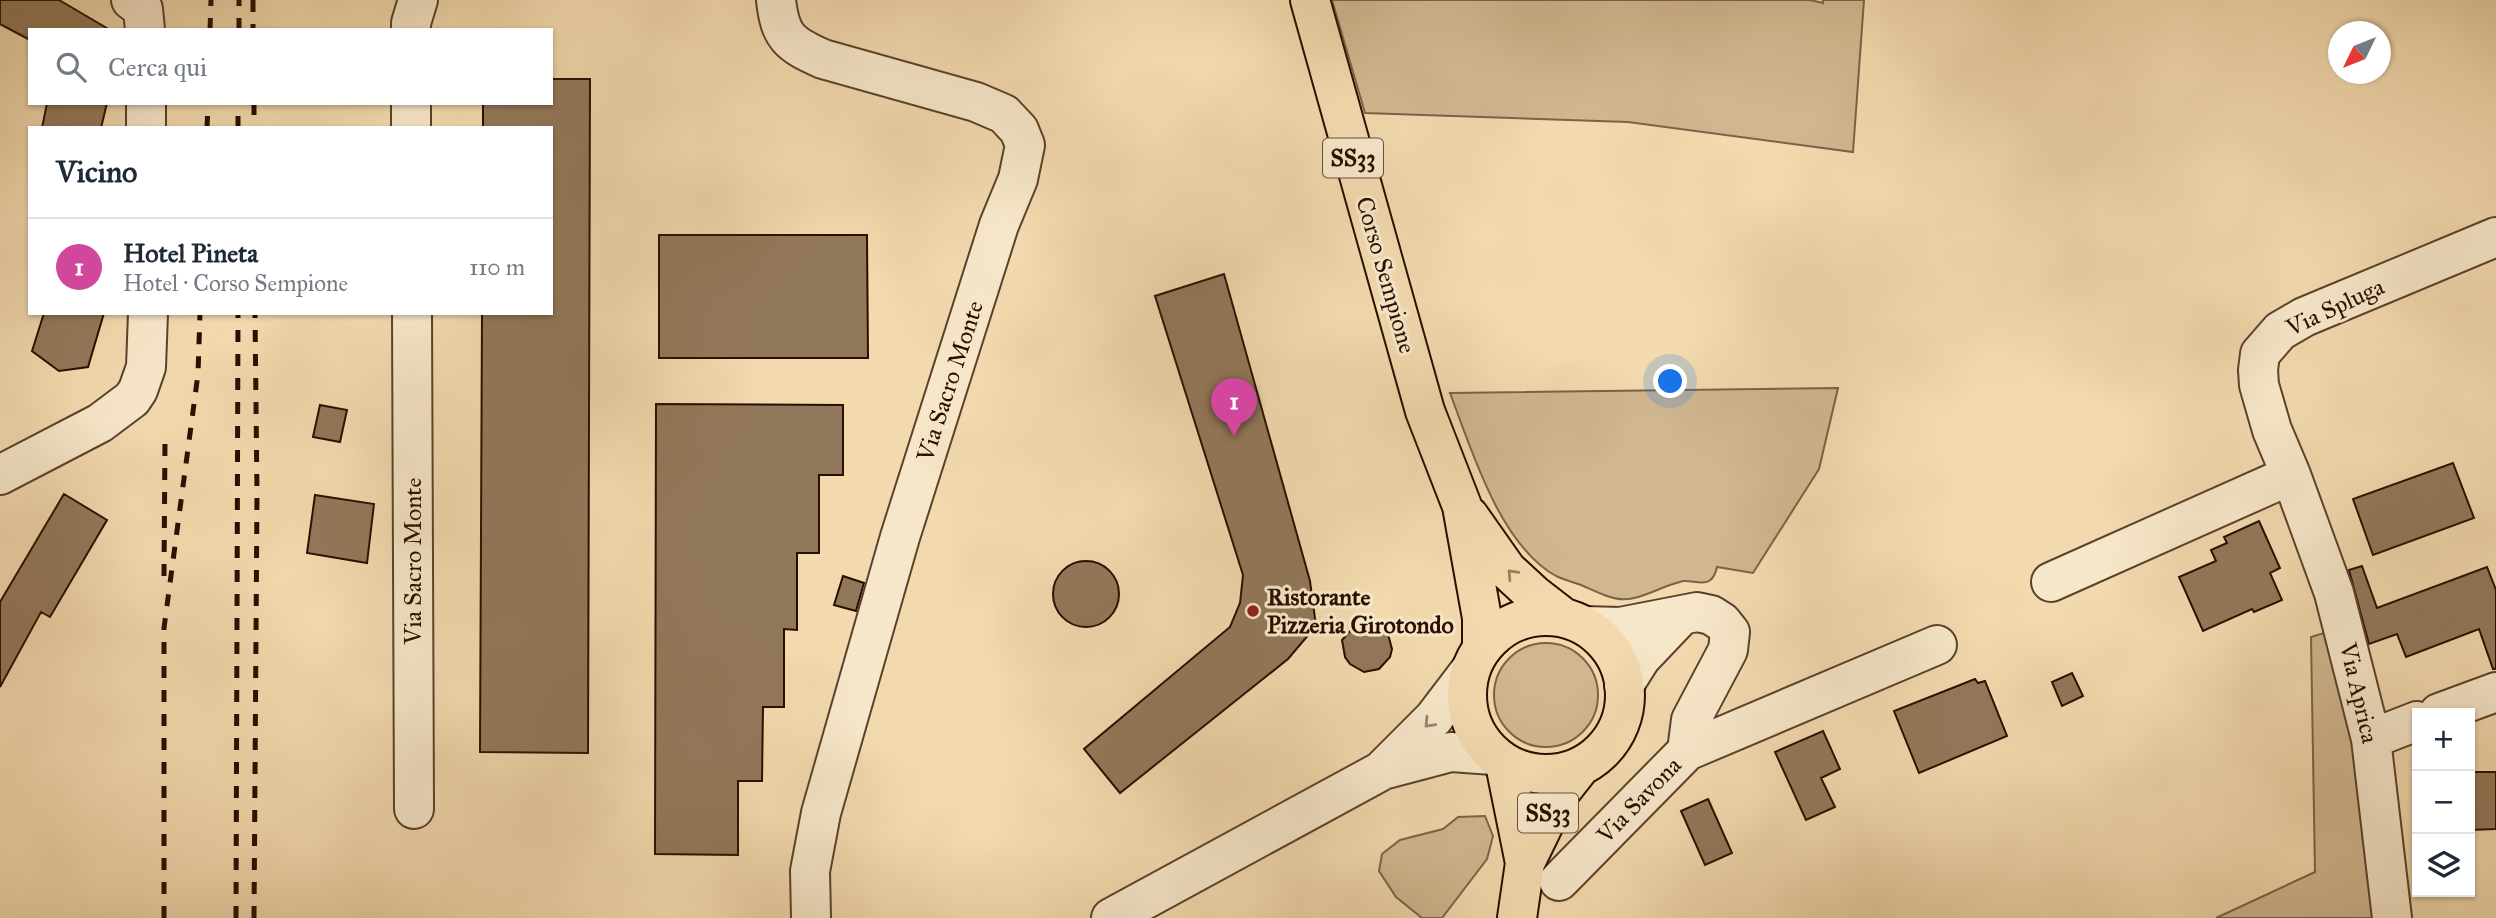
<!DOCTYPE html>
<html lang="it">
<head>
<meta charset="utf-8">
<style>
  :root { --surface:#fff; --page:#f6f6f7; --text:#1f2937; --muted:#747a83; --line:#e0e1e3; --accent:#111827 }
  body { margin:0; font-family:"IM FELL Great Primer",serif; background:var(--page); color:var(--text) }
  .controls { position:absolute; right:21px; bottom:21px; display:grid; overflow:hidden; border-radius:0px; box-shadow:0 2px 5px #0004 }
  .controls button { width:63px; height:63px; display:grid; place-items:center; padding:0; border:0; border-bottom:2px solid var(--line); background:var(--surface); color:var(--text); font:35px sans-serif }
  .compass { position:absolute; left:2328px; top:21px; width:63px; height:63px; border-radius:50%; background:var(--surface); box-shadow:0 2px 5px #0004; rotate:227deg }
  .you { position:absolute; left:1671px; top:382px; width:24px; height:24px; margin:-18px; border:5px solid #fff; border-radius:50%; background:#1a73e8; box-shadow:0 0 0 10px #1a73e833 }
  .badge { display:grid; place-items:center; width:46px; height:46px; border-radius:50%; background:var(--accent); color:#fff; font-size:23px; font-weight:700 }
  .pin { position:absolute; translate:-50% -58px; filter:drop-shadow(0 2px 4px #0008) }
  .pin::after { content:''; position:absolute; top:37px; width:24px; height:21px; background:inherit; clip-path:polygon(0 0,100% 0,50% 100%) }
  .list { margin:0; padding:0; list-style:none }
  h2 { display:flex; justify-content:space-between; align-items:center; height:91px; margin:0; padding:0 28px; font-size:30px }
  h2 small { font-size:23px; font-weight:400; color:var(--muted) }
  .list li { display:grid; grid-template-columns:46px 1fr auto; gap:21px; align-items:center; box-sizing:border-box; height:98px; padding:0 28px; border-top:2px solid var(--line) }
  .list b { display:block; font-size:26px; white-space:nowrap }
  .list p { margin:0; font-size:23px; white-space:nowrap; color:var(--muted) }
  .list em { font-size:23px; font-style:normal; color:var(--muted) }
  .icon { flex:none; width:38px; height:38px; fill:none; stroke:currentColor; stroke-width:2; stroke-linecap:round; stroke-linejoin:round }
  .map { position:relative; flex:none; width:2496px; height:918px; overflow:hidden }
  .search { position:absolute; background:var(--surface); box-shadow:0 2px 5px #0004; left:28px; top:28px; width:525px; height:77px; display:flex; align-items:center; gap:18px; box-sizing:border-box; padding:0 24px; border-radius:0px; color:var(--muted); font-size:26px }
  .panel { position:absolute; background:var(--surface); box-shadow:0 2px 5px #0004; left:28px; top:126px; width:525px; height:189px; border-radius:0px }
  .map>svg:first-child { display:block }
</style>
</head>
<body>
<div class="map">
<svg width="2496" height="918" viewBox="0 0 2496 918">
  <rect width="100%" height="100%" fill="#f2daae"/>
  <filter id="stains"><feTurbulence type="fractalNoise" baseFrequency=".00286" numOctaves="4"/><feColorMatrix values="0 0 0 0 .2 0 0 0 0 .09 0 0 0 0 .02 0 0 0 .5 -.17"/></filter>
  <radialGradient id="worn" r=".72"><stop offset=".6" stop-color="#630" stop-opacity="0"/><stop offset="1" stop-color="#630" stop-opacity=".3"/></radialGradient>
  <!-- green -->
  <path fill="#d0b790" stroke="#7c6248" stroke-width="2" d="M1332 0H1810L1823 3V0H1864L1853 152 1628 122 1365 113Z
    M1838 388 1819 469 1753 573 1717 567C1716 572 1714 578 1709 581 1703 585 1691 580 1683 581 1676 583 1669 585 1662 588 1622 605 1620 602 1581 585 1573 582 1564 580 1556 576 1500 545 1472 451 1450 393Z
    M2334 630 2363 751 2380 918H2216L2315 872 2311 637Z
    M1494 695a52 52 0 1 1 104 0a52 52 0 1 1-104 0Z
    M1485 816 1493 836 1487 859 1442 918H1422L1396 897 1379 871 1382 854 1400 840 1443 829 1458 817Z"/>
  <!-- building -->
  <path fill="#92785a" stroke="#290e00" stroke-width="2" d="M0 0H59L110 30H30V40L0 24Z
    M551 79H590L588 753 480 752 482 313H551V128H483V103H551Z
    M47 103H107L101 128H42Z
    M659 235H867L868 358H659Z
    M1224 274 1310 581 1316 626 1288 659 1120 793 1084 749 1230 627 1240 603 1243 575 1155 296Z
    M44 313H104L88 367 59 371 32 351Z
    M656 404 843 405V475H819V553H797V630L784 629V707H763L762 781H738V855L655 854Z
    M320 405 347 410 340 442 313 437Z
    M2453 463 2474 518 2373 555 2353 499Z
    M64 494 107 520 50 617 41 612 0 687V602Z
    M315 495 374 504 367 563 307 553Z
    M2259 521 2280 568 2270 573 2282 600 2254 612 2252 609 2203 631 2179 577 2216 561 2211 550 2227 543 2224 537Z
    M1053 594a33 33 0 1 1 66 0a33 33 0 1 1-66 0Z
    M2362 566 2377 608 2487 567 2496 590V669H2493L2479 629 2406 657 2397 634 2369 644 2349 570Z
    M843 576 864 583 856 611 834 605Z
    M1368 624 1383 629 1388 634 1392 649 1390 657 1379 669 1364 672 1350 664 1345 657 1342 640 1353 628Z
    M2072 673 2083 696 2062 706 2052 682Z
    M1975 679 1978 683 1985 681 2007 736 1919 773 1894 711Z
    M1823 731 1840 769 1821 778 1835 807 1806 820 1775 752Z
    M2470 772H2496V829L2470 830Z
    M1708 799 1732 853 1705 865 1681 811Z"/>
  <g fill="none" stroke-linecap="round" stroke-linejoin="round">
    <!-- minor casing -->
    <g stroke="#5b412c" stroke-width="42">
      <path id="minor" d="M131 0 143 9 145 30
        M776 0C780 37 789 44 823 59L976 102 1004 114 1019 130 1025 145 1018 179 999 225 900 537 821 813 810 871 811 918
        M411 30V23L418 0
        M146 103V128
        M411 103V128
        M412 313 414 809
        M0 475 100 423 132 399 138 390 146 367 148 313
        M2051 582 2291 475
        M1585 626 1620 627 1697 612 1711 615 1722 622 1730 632 1728 650 1691 720 1687 751
        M1624 685 1641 658 1681 616
        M2439 713 2496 692
        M2371 739 2417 721
        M1384 768 1434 718 1469 672
        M1559 881 1687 751 1937 645
        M1111 918 1383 770 1451 752 1493 755
        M2392 918 2371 739 2334 593 2291 475 2272 430 2259 385 2258 370 2260 354 2280 331 2304 317 2496 237"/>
    </g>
    <!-- major casing -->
    <g stroke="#290e00" stroke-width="42">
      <path id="major" d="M1310 0 1425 411 1462 506 1482 618V648
        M1469 516 1507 570 1533 594 1564 618
        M1467 695a79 79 0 1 1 158 0a79 79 0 1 1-158 0Z
        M1505 764 1525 863
        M1517 918 1525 863 1558 795 1580 767"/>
    </g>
    <!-- minor -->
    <use href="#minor" stroke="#f7e7ca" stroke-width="38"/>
    <!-- major -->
    <use href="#major" stroke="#f2daae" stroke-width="38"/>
    <!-- rail -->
    <path stroke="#290e00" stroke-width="5" stroke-dasharray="12 12" stroke-linecap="butt" d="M253 0V30
      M210 30 211 0
      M239 30V0
      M254 103V128
      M207 128 208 103
      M238 128V103
      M164 576 165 440
      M164 918V628L198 374 200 313
      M236 918 238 313
      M254 918 257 494 255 313"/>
  </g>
  <!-- one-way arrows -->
  <defs><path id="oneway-chevron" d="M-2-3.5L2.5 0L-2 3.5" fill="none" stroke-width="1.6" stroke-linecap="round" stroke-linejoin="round" transform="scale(1.75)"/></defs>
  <use stroke="#987e60" href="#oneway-chevron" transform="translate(1512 574) rotate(-133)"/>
  <use stroke="#9a856f" href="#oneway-chevron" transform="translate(1429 723) rotate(134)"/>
  <!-- markers -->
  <circle fill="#8f2418" stroke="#f7e7ca" stroke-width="2.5" cx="1253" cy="611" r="7"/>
  <g text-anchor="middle" stroke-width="6" stroke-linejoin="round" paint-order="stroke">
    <!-- shield labels -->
    <g fill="#f7e7ca" stroke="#674f3d" stroke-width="2">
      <rect x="1323" y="138.5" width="60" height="39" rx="5"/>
      <rect x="1518" y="793.5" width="60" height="39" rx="5"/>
    </g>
    <g font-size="23" font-weight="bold" fill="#290e00">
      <text x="1353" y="166">SS33</text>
      <text x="1548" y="821">SS33</text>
    </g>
    <!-- street labels -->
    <g font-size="24" fill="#290e00" stroke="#f7e7ca">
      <text transform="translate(1386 275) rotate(74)" y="8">Corso Sempione</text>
      <text transform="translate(2335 307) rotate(-25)" y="8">Via Spluga</text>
      <text transform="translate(950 381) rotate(-72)" y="8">Via Sacro Monte</text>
      <text transform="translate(413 561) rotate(-90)" y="8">Via Sacro Monte</text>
      <text transform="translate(2359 693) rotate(77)" y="8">Via Aprica</text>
      <text transform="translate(1639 800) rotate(-46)" y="8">Via Savona</text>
    </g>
    <!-- poi labels -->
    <g font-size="24" font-weight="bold" fill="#290e00" stroke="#f7e7ca" text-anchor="start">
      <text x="1267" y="605">Ristorante<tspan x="1267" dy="28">Pizzeria Girotondo</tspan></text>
    </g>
  </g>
  <rect width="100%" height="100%" filter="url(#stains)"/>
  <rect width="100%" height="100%" fill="url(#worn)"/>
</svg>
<div class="controls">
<button>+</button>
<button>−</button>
<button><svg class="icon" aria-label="layers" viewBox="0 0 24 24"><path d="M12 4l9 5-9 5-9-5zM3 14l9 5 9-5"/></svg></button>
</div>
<svg class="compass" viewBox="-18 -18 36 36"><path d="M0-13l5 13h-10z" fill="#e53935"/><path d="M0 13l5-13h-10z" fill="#747a83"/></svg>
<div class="you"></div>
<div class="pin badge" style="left:1234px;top:436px;background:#d1479c">1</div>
<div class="search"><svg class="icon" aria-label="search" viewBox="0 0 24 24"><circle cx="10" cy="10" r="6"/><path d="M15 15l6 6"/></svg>Cerca qui</div>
<section class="panel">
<h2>Vicino<small></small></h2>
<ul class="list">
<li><span class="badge" style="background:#d1479c">1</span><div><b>Hotel Pineta</b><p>Hotel · Corso Sempione</p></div><em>110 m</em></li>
</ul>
</section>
</div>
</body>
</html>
